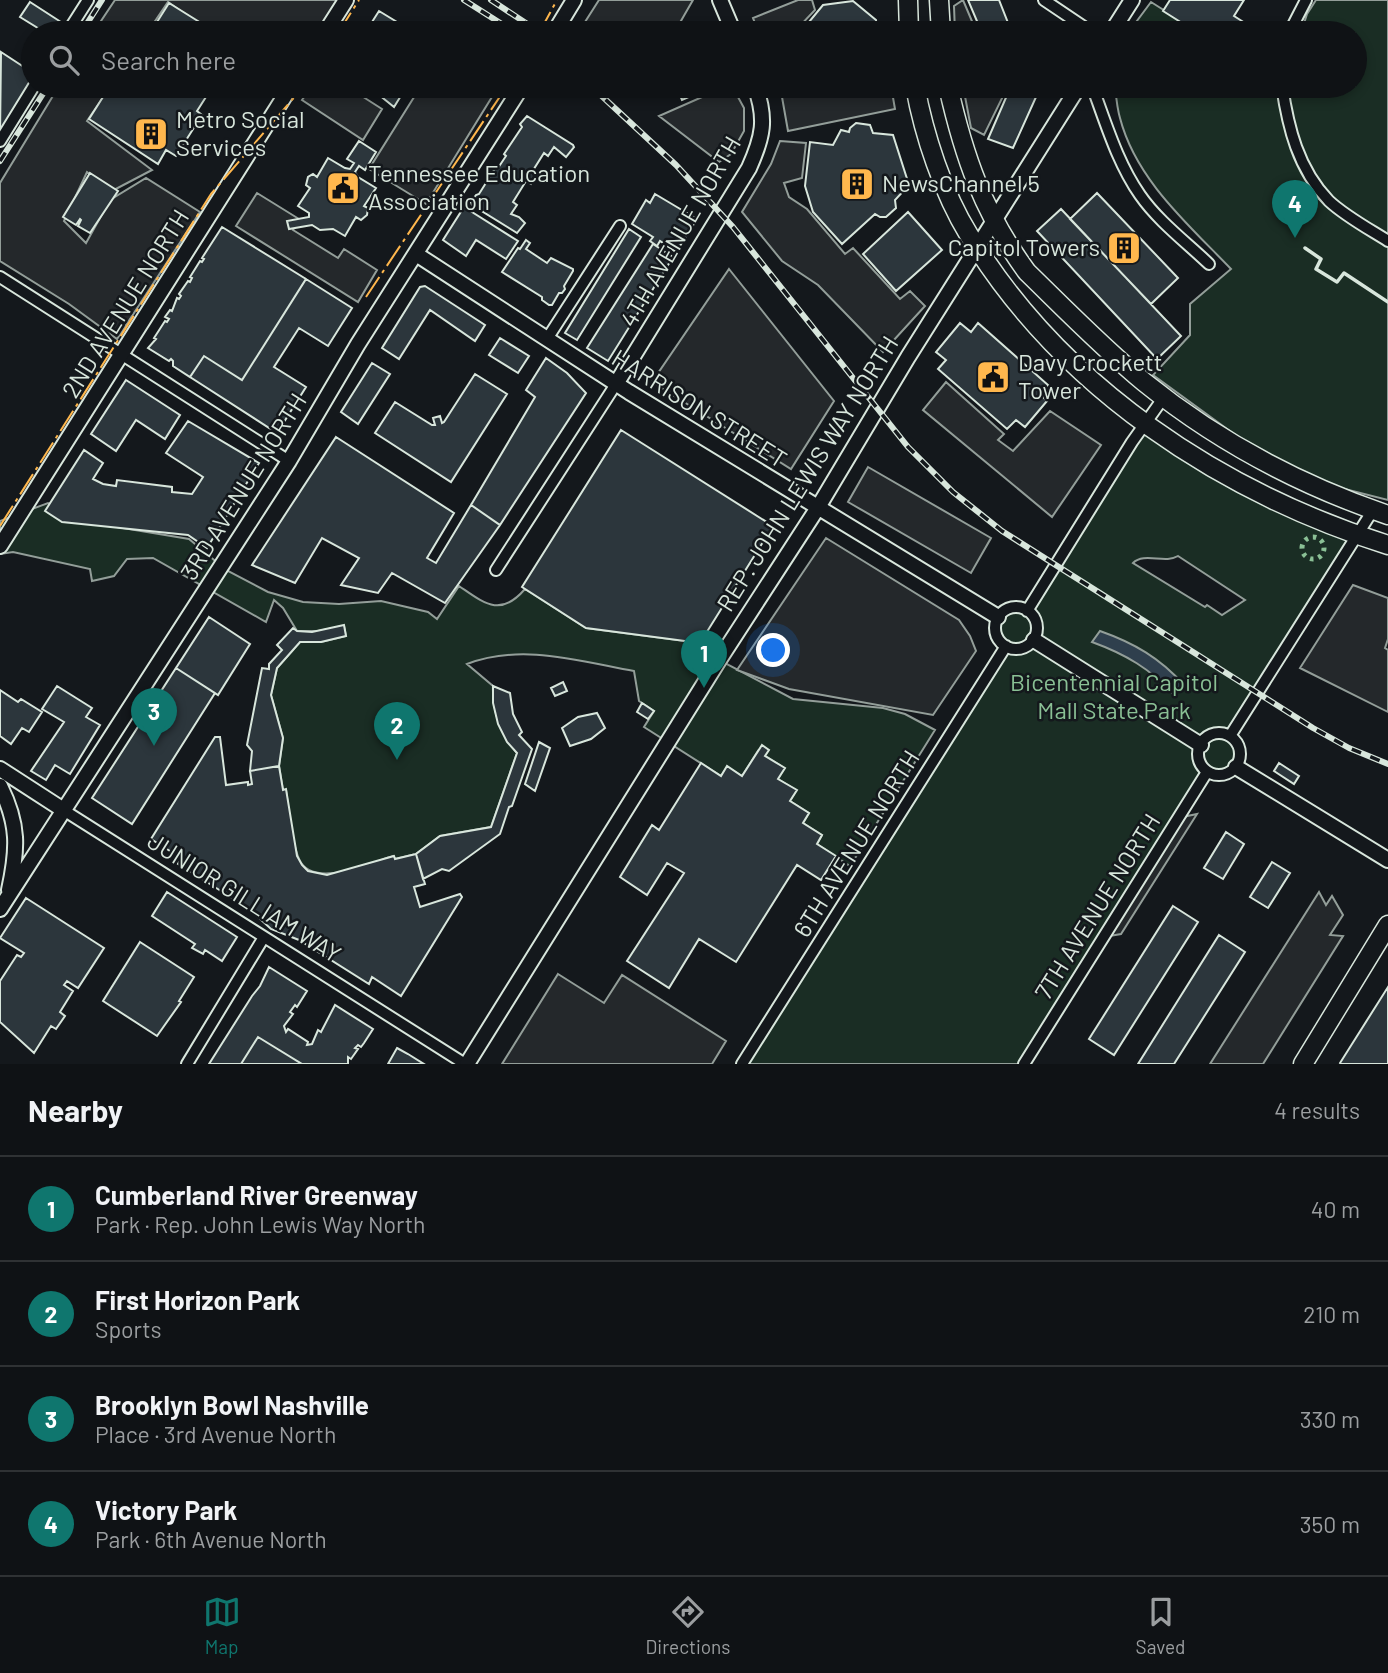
<!DOCTYPE html>
<html lang="en">
<head>
<meta charset="utf-8">
<style>
  :root { --surface:#0f1215; --page:#1d2022; --text:#f1f3f6; --muted:#9b9ea0; --line:#2f3234; --accent:#0f766e }
  body { margin:0; font-family:Barlow,sans-serif; background:var(--page); color:var(--text) }
  .you { position:absolute; left:774px; top:651px; width:24px; height:24px; margin:-18px; border:5px solid #fff; border-radius:50%; background:#1a73e8; box-shadow:0 0 0 10px #1a73e833 }
  .badge { display:grid; place-items:center; width:46px; height:46px; border-radius:50%; background:var(--accent); color:#fff; font-size:23px; font-weight:700 }
  .pin { position:absolute; translate:-50% -58px; filter:drop-shadow(0 2px 4px #0008) }
  .pin::after { content:''; position:absolute; top:37px; width:24px; height:21px; background:inherit; clip-path:polygon(0 0,100% 0,50% 100%) }
  .list { margin:0; padding:0; list-style:none }
  h2 { display:flex; justify-content:space-between; align-items:center; height:91px; margin:0; padding:0 28px; font-size:30px }
  h2 small { font-size:23px; font-weight:400; color:var(--muted) }
  .list li { display:grid; grid-template-columns:46px 1fr auto; gap:21px; align-items:center; box-sizing:border-box; height:105px; padding:0 28px; border-top:2px solid var(--line) }
  .list b { display:block; font-size:26px; white-space:nowrap }
  .list p { margin:0; font-size:23px; white-space:nowrap; color:var(--muted) }
  .list em { font-size:23px; font-style:normal; color:var(--muted) }
  .icon { flex:none; width:38px; height:38px; fill:none; stroke:currentColor; stroke-width:2; stroke-linecap:round; stroke-linejoin:round }
  .map { position:relative; flex:none; width:1388px; height:1064px; overflow:hidden }
  .search { position:absolute; background:var(--surface); box-shadow:0 4px 10px #0003; left:21px; right:21px; top:21px; height:77px; display:flex; align-items:center; gap:18px; box-sizing:border-box; padding:0 24px; border-radius:38px; color:var(--muted); font-size:26px }
  .sheet { height:511px; background:var(--surface) }
  nav { display:flex; justify-content:space-around; align-items:center; box-sizing:border-box; height:98px; border-top:2px solid var(--line); background:var(--surface); font-size:19px; color:var(--muted) }
  nav a { display:grid; justify-items:center; gap:4px }
  nav .on { color:var(--accent) }
  .map>svg:first-child { display:block }
</style>
</head>
<body>
<div class="map">
<svg width="1388" height="1064" viewBox="0 0 1388 1064">
  <rect width="100%" height="100%" fill="#14181c"/>
  <!-- green -->
  <path fill="#1a2d24" stroke="#939e99" stroke-width="2" fill-rule="evenodd" d="M1316 0H1388V500L1329 485 1245 442 1153 375 1190 335V304L1231 269C1189 225 1136 180 1120 118 1117 108 1116 96 1115 86H1355V33H1301L1307 14Z
    M1151 2 1200 33H1128Z
    M1144 422 1358 535 1230 735C1248 754 1237 782 1210 773L1024 1064H742L1003 644 995 631 998 617 1011 608 1024 609ZM1178 556 1245 600 1222 615 1207 605 1205 607 1133 563C1144 552 1165 564 1178 556Z
    M48 503 75 520 189 539 226 570 268 592 303 602 339 604 381 601 428 612 437 619 459 586C484 603 500 618 525 589L586 628 700 643 719 660 793 699 883 708 905 714 935 730 850 866 817 844 822 835 803 823 809 813 790 801 796 790 778 779 784 768 758 751 742 776 727 767 721 776 644 727 654 711 639 701 634 671C579 661 521 643 467 664L493 686C492 712 500 733 517 753L491 827 440 836 416 854 395 859 393 856C370 863 312 890 299 859 291 841 289 810 286 790H283L279 766 283 738 271 695 277 668 300 642H321L346 636 344 626 318 631H297L283 608 274 600 266 622 153 558 127 559 114 576 92 581 90 569 13 552 0 554V521Z"/>
  <!-- parking -->
  <path fill="#24282b" stroke="#939e99" stroke-width="2" d="M115 0H337L318 33H266L259 27 206 29 168 2 147 33H93Z
    M599 0H693L674 33H578Z
    M798 0H812L815 10 796 30 797 33H759L753 18Z
    M963 0 977 33H955L954 6Z
    M59 86H111L87 121 152 170 112 191 87 172 64 221 86 243 110 200 146 178 200 212 117 339 69 304 0 261V183Z
    M312 86H346L382 109 363 140 302 100Z
    M421 86H485L495 92 426 204 369 169Z
    M727 86H732L744 108V131L731 154 719 162 659 116Z
    M778 86H819L821 89 845 86H891L895 109 788 131 782 97Z
    M963 86H1008L984 135 971 128Z
    M780 141 806 143 802 178 784 183 789 197 807 209 845 254 853 248 900 299 910 291 925 306 883 352 818 285 782 261 742 212 771 164Z
    M257 193 299 219 293 230 338 258 344 249 377 270 358 302 236 226Z
    M729 269 834 401 791 469 652 382Z
    M946 382 1004 434 998 440 1013 451 1050 411 1101 445 1052 517 923 410Z
    M868 467 991 538 971 573 848 502Z
    M826 538 959 620 970 636 976 651 933 715 789 689 737 670Z
    M1353 585 1388 598V639L1385 648 1388 650V712L1300 668Z
    M1197 814 1121 934 1104 937 1178 818Z
    M1319 892 1326 905 1332 896 1343 915 1330 935 1343 936 1263 1064H1210Z
    M558 974 604 1003 622 975 726 1041 712 1064H502Z"/>
  <!-- water -->
  <path fill="#2f3f4d" stroke="#939e99" stroke-width="2" d="M1100 631C1134 643 1160 658 1184 685L1174 695C1151 669 1125 654 1092 642Z"/>
  <!-- building -->
  <path fill="#2c363c" stroke="#d8e6dc" stroke-width="2" d="M968 0H999L1012 33H982Z
    M1170 0H1244L1234 16 1256 30 1254 33H1198L1163 11Z
    M853 1 876 20 877 33H805L804 28 823 5Z
    M30 2 64 24 59 33H46L20 17Z
    M169 3 217 33H150Z
    M379 11 415 33H365Z
    M1 52 33 73V85L0 137Z
    M110 86H213L197 111 202 115 176 156 166 150 158 164 89 119Z
    M368 86H407L394 107Z
    M676 86H714L682 100Z
    M1011 86H1041L1013 148 988 139Z
    M527 116 573 145 574 147 566 157 554 147 548 156 544 153 532 172 537 175 531 184 526 181 513 202 517 205 511 214 519 217 525 223 517 233 472 205 471 202 476 195 479 194 496 167 498 168 506 156 504 154 522 127 520 124Z
    M856 123 870 125 873 133 893 135 909 185 895 200 896 208 886 217H880L875 214 842 244 813 212 805 186 810 142 833 145 841 130 849 132 850 128Z
    M359 141 376 152 365 170 359 166 355 172 358 177 376 188 364 206 368 208 367 215 361 220 356 217 345 236 333 229 320 230 312 225 289 229 287 221 309 217V213L298 206 310 188 306 185 308 177 313 174 317 177 328 158 345 168 350 169 354 163 347 159Z
    M90 173 118 191 90 233 78 226 81 220 80 219 76 225 63 217Z
    M1097 193 1178 278 1151 304 1070 219Z
    M655 194 697 219 676 252 660 241 657 246 650 241 653 237 632 224 646 200 650 203Z
    M464 207 518 241 506 259 476 240 466 256 443 240Z
    M1061 209 1181 336 1157 359 1037 231Z
    M908 212 942 250 896 291 863 254Z
    M222 227 306 279 242 380 204 356 190 377 173 366V361L171 359 169 361 148 348 156 339 154 338 165 321 167 322 169 319 165 317 170 310 172 311 177 298 179 299 181 296 179 294 188 281 190 282 192 278 190 277 200 261 202 262 204 259 202 258Z
    M629 229 641 237 577 340 565 333Z
    M526 240 530 243 526 249 547 263 551 258 573 269V271L564 286 565 289 562 293H559L552 305H549L542 300V297L502 272 518 248 520 249Z
    M653 244 673 257 608 361 587 348Z
    M306 279 352 308 328 346 299 328 274 367 306 387 277 433 190 377 204 356 242 380Z
    M425 286 485 325 475 341 430 310 399 359 382 348 420 287Z
    M960 323 971 332 978 323 1048 385 1040 394 1047 401 1025 427 1016 420 1007 429 938 369 946 360 936 352Z
    M500 338 529 356 518 373 489 355Z
    M546 358 567 373 586 393 500 525 471 505 535 397 526 390Z
    M372 363 390 374 358 424 341 412Z
    M475 374 507 394 451 482 375 433 395 402 432 425H435L433 418 440 416 442 423 444 422Z
    M126 380 180 415 165 439 136 420 116 451 91 434Z
    M188 421 259 463 207 548 188 535 62 522 45 511 84 450 103 463 93 479 103 484 116 486 117 480 172 487V492L192 494 203 477 166 453Z
    M621 430 773 526 700 643 586 628 522 587Z
    M336 437 454 513 427 558 436 563 471 505 500 525 445 603 392 573 378 593 341 585 359 558 322 538 295 583 252 565Z
    M209 617 250 644 218 695 176 668Z
    M344 625 346 636 321 642H300L277 668 271 695 283 738 279 766 250 771 252 751 247 745 262 668 269 669V664L282 650 277 645 293 628 297 631 312 632Z
    M176 668 215 693 132 824 92 798Z
    M563 682 567 691 555 696 551 688Z
    M57 686 92 708 86 717 100 725 70 774 55 765 46 780 31 771 64 722 42 709Z
    M493 686 510 693 513 714 522 732 519 735 532 749 512 806 509 807 500 834 449 871 442 869 423 879 416 854 440 836 491 827 517 753 507 742 498 724 493 703Z
    M0 690 18 702 21 699 42 712 29 732 22 728 11 744 0 736Z
    M642 703 654 711 648 719 637 712Z
    M597 713 605 728 591 739 570 746 562 728 578 717Z
    M215 737H220L226 785 248 782V785L252 784 250 771 279 766 283 790 286 789 297 856 302 865 308 871 327 875 394 856 395 859 416 854 425 884 414 887 420 907 460 894 462 897 401 996 372 977 369 984 299 940 271 929 248 908 178 864 181 858 151 839Z
    M539 742 550 748 535 791 525 784Z
    M762 745 769 750 765 756 785 768 778 779 797 790 790 801 809 813 803 823 822 835 817 844 836 856 821 880 797 865 736 962 699 939 669 988 627 961 684 873 667 863 647 895 620 877 652 825 659 830 701 763 721 776 727 766 742 776Z
    M1279 763 1299 776 1294 784 1274 771Z
    M1226 832 1244 844 1223 879 1204 868Z
    M1272 862 1290 873 1268 908 1250 897Z
    M167 892 237 937 222 961 205 950 203 954 192 948 195 944 152 916Z
    M26 898 104 948 78 988 67 981 64 985 73 991 60 1012 65 1016 56 1029 51 1026 34 1053 0 1022V981L17 955 21 957 24 953 0 938Z
    M1173 906 1198 922 1114 1055 1089 1039Z
    M1219 935 1245 952 1174 1064H1138Z
    M140 942 194 977 179 1001 181 1002 157 1036 103 1001Z
    M269 967 307 991 297 1007 295 1005 290 1012 293 1014 284 1026 286 1032 288 1029 308 1042 307 1045 312 1044 318 1030 321 1032 335 1005 373 1029 364 1043 361 1047 358 1045 355 1048 358 1049 351 1059 348 1057V1064H302L258 1037 241 1064H209L252 996 260 986Z
    M1388 987V1064H1341L1340 1063Z
    M258 1037 302 1064H241Z
    M397 1048 408 1054 424 1064H388Z"/>
  <g fill="none" stroke-linecap="round" stroke-linejoin="round">
    <!-- minor casing -->
    <g stroke="#d8e6dc" stroke-width="14">
      <path id="minor" d="M1044 0 1093 33
        M67 33 88 0
        M1289 33 1306 0
        M1092 86C1106 123 1117 162 1140 195 1158 221 1186 242 1209 264
        M1282 86C1288 127 1298 169 1329 201 1345 216 1369 229 1388 241
        M0 141 34 86
        M0 277 289 461
        M547 339 620 226
        M496 570 616 384
        M995 628a21 21 0 1 1 42 0a21 21 0 1 1-42 0Z
        M1027 611 1132 442 1164 397
        M1198 754a21 21 0 1 1 42 0a21 21 0 1 1-42 0Z
        M1230 736 1373 510
        M65 811 465 1064
        M187 1064 264 937
        M742 1064 1006 646
        M1024 1064 1207 772"/>
    </g>
    <!-- tertiary casing -->
    <g stroke="#d8e6dc" stroke-width="18">
      <path id="tertiary" d="M720 0 734 33
        M325 33 346 0
        M554 33 574 0
        M1111 33 1132 0
        M416 254 629 392 998 617
        M616 384 749 168C763 137 767 119 755 86
        M0 546 291 86
        M1034 640 1201 745
        M1236 767 1388 860
        M0 769 65 811
        M0 786C19 824 18 849 9 890
        M0 909 289 461 358 344 522 86
        M467 1064 719 660 817 509 908 357 1079 86"/>
    </g>
    <!-- primary casing -->
    <g stroke="#d8e6dc" stroke-width="21">
      <path id="primary" d="M908 0 909 33
        M939 0 941 33
        M915 86C924 135 943 193 969 235 1062 388 1221 492 1388 545
        M948 86C964 157 983 212 1027 272 1065 309 1103 348 1144 382 1217 441 1300 485 1388 515
        M1303 1064 1388 925"/>
    </g>
    <!-- minor -->
    <use href="#minor" stroke="#14181c" stroke-width="10"/>
    <!-- tertiary -->
    <use href="#tertiary" stroke="#14181c" stroke-width="14"/>
    <!-- primary -->
    <use href="#primary" stroke="#14181c" stroke-width="18"/>
    <!-- rail casing -->
    <g stroke="#d8e6dc" stroke-width="6">
      <path id="rail" d="M464 0 516 33
        M491 0 541 33
        M81 33 102 0
        M591 86 676 165 733 227 908 447 953 492 1002 531 1313 728 1349 748 1388 764
        M0 161 48 86"/>
    </g>
    <!-- rail -->
    <use href="#rail" stroke="#14181c" stroke-width="3.5" stroke-dasharray="10" stroke-linecap="butt"/>
    <!-- hedge -->
    <path stroke="#8ac095" stroke-width="5" stroke-dasharray="3.5 5" stroke-linecap="butt" d="M1302 548a11 11 0 1 1 22 0a11 11 0 1 1-22 0Z"/>
    <!-- wall -->
    <path stroke="#d8e6dc" stroke-width="3.5" d="M1305 248 1321 259 1316 269 1337 282 1344 273 1388 302"/>
    <!-- power -->
    <path stroke="#ffb74d" stroke-width="2" stroke-dasharray="24 5 3.5 5" stroke-linecap="butt" d="M338 33 359 0
      M539 33 557 0
      M366 297 507 86
      M0 526 211 194 304 86"/>
  </g>
  <!-- icons -->
  <defs>
    <g id="building-square" transform="scale(1.75)"><rect x="-9" y="-9" width="18" height="18" rx="4" fill="#ffb74d" stroke="#14181c"/><path d="M-4-6H4V6H1V3H-1V6H-4ZM-2.5-4.3h1.7v1.8h-1.7ZM.8-4.3h1.7v1.8H.8ZM-2.5-1h1.7V.8h-1.7ZM.8-1h1.7V.8H.8Z" fill="#111"/></g>
    <g id="civic-square" transform="scale(1.75)"><rect x="-9" y="-9" width="18" height="18" rx="4" fill="#ffb74d" stroke="#14181c"/><path d="M-.6-6.5H3V-4.5H.6V-3L4-1V1h2V6H-6V1h2V-1L-.6-3ZM-1.2 2.5V6h2.4V2.5Z" fill="#111"/></g>
  </defs>
  <g fill-rule="evenodd">
    <use href="#building-square" x="151" y="134"/>
    <use href="#building-square" x="857" y="184"/>
    <use href="#civic-square" x="343" y="188"/>
    <use href="#building-square" x="1124" y="248"/>
    <use href="#civic-square" x="993" y="377"/>
  </g>
  <g text-anchor="middle" stroke-width="5" stroke-linejoin="round" paint-order="stroke">
    <!-- poi labels -->
    <g font-size="24" fill="#d8e6dc" stroke="#14181c" text-anchor="start">
      <text x="176" y="128">Metro Social<tspan x="176" dy="28">Services</tspan></text>
      <text x="368" y="182">Tennessee Education<tspan x="368" dy="28">Association</tspan></text>
      <text x="882" y="192">NewsChannel 5</text>
      <text x="1100" y="256" text-anchor="end">Capitol Towers</text>
      <text x="1018" y="371">Davy Crockett<tspan x="1018" dy="28">Tower</tspan></text>
    </g>
    <!-- street labels -->
    <g font-size="24" fill="#d8e6dc" stroke="#14181c">
      <text transform="translate(681 232) rotate(-60)" y="8">4TH AVENUE NORTH</text>
      <text transform="translate(126 304) rotate(-58)" y="8">2ND AVENUE NORTH</text>
      <text transform="translate(699 409) rotate(32)" y="8">HARRISON STREET</text>
      <text transform="translate(808 474) rotate(-58)" y="8">REP. JOHN LEWIS WAY NORTH</text>
      <text transform="translate(244 487) rotate(-58)" y="8">3RD AVENUE NORTH</text>
      <text transform="translate(857 844) rotate(-58)" y="8">6TH AVENUE NORTH</text>
      <text transform="translate(244 898) rotate(32)" y="8">JUNIOR GILLIAM WAY</text>
      <text transform="translate(1098 907) rotate(-58)" y="8">7TH AVENUE NORTH</text>
    </g>
    <!-- park labels -->
    <g font-size="24" fill="#8ac095" stroke="#14181c">
      <text x="1114" y="691">Bicentennial Capitol<tspan x="1114" dy="28">Mall State Park</tspan></text>
    </g>
  </g>
</svg>
<div class="you"></div>
<div class="pin badge" style="left:704px;top:688px">1</div>
<div class="pin badge" style="left:397px;top:760px">2</div>
<div class="pin badge" style="left:154px;top:746px">3</div>
<div class="pin badge" style="left:1295px;top:238px">4</div>
<div class="search"><svg class="icon" aria-label="search" viewBox="0 0 24 24"><circle cx="10" cy="10" r="6"/><path d="M15 15l6 6"/></svg>Search here</div>
</div>
<section class="sheet">
<h2>Nearby<small>4 results</small></h2>
<ul class="list">
<li><span class="badge">1</span><div><b>Cumberland River Greenway</b><p>Park · Rep. John Lewis Way North</p></div><em>40 m</em></li>
<li><span class="badge">2</span><div><b>First Horizon Park</b><p>Sports</p></div><em>210 m</em></li>
<li><span class="badge">3</span><div><b>Brooklyn Bowl Nashville</b><p>Place · 3rd Avenue North</p></div><em>330 m</em></li>
<li><span class="badge">4</span><div><b>Victory Park</b><p>Park · 6th Avenue North</p></div><em>350 m</em></li>
</ul>
</section>
<nav>
<a class="on"><svg class="icon" aria-label="map" viewBox="0 0 24 24"><path d="M3 6l6-2 6 2 6-2v14l-6 2-6-2-6 2zM9 4v14M15 6v14"/></svg>Map</a>
<a><svg class="icon" aria-label="directions" viewBox="0 0 24 24"><path d="M12 3l9 9-9 9-9-9zM9 14v-3h6M13 9l2 2-2 2"/></svg>Directions</a>
<a><svg class="icon" aria-label="saved" viewBox="0 0 24 24"><path d="M7 4h10v16l-5-4-5 4z"/></svg>Saved</a>
</nav>
</body>
</html>
